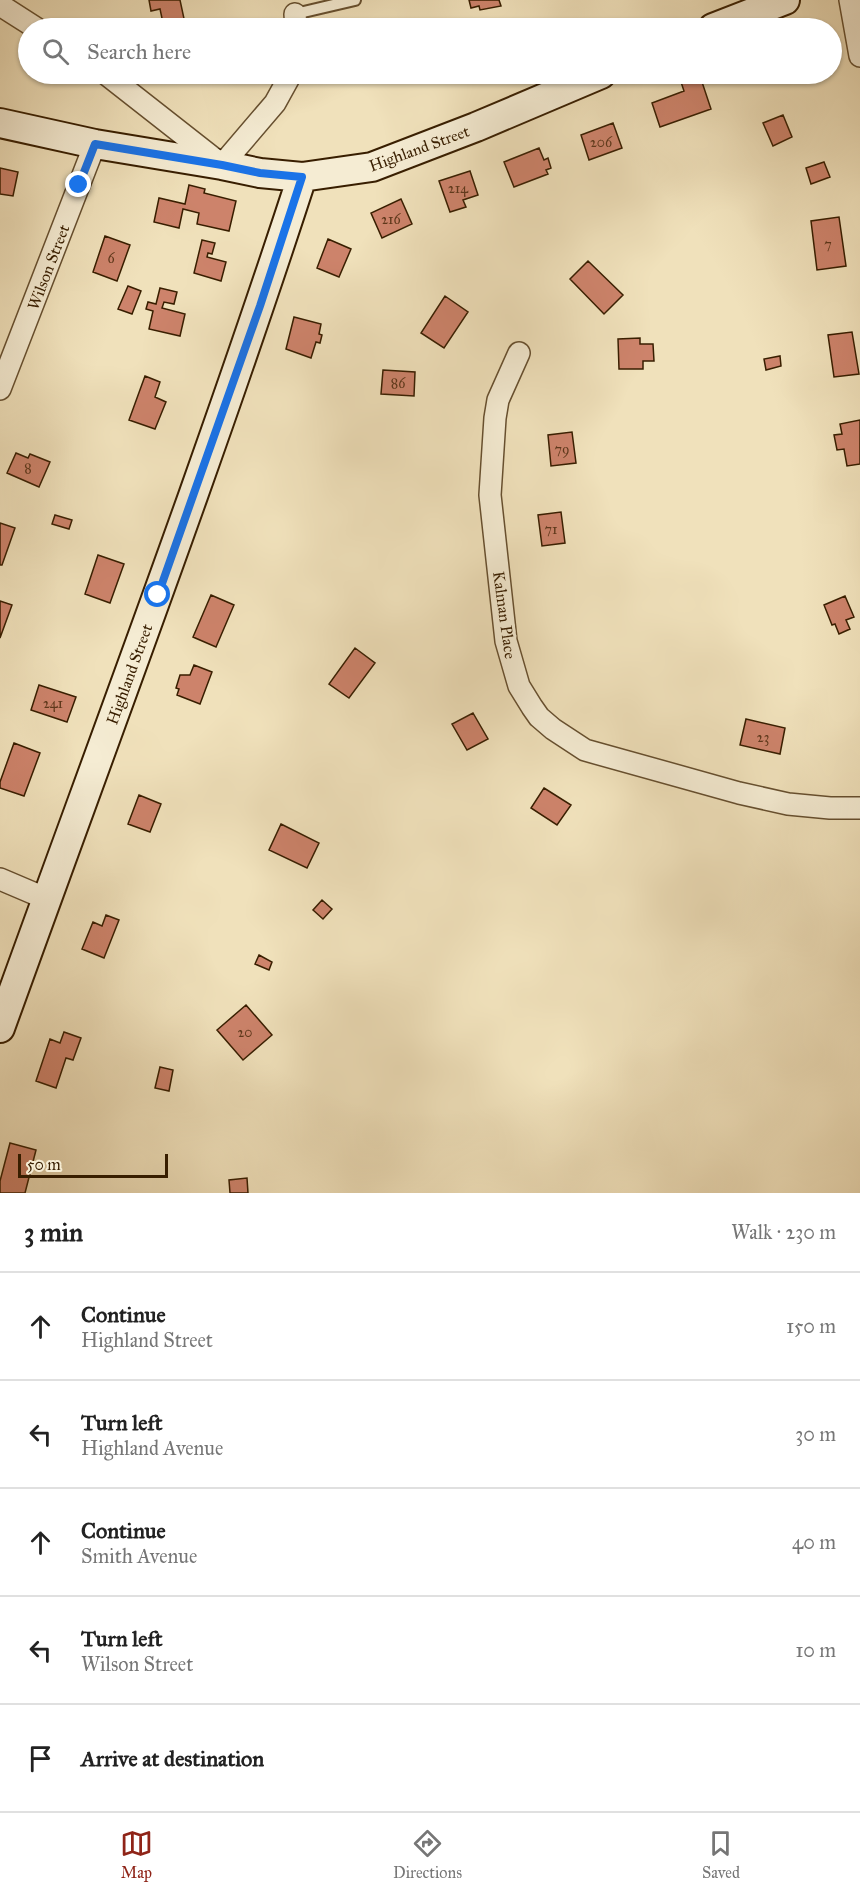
<!DOCTYPE html>
<html lang="en">
<head>
<meta charset="utf-8">
<style>
  :root { --surface:#fff; --page:#f6f6f6; --text:#222; --muted:#767676; --line:#e0e0e0; --accent:#8f2418 }
  body { margin:0; font-family:"IM FELL Great Primer",serif; background:var(--page); color:var(--text) }
  .scale { position:absolute; left:18px; bottom:15px; width:150px; box-sizing:border-box; padding-left:6px; border:3px solid #381e00; border-top:0; font-size:16px; line-height:21px; white-space:nowrap; color:#381e00; -webkit-text-stroke:4px #f5ecd3; paint-order:stroke }
  .stop { position:absolute; width:18px; height:18px; margin:-14px; border:4px solid #1a73e8; border-radius:50%; background:#fff }
  .stop.end { background:#1a73e8; border-color:#fff; box-shadow:0 2px 6px #0008 }
  .list { margin:0; padding:0; list-style:none }
  h2 { display:flex; justify-content:space-between; align-items:center; height:78px; margin:0; padding:0 24px; font-size:26px }
  h2 small { font-size:20px; font-weight:400; color:var(--muted) }
  .list li { display:grid; grid-template-columns:39px 1fr auto; gap:18px; align-items:center; box-sizing:border-box; height:108px; padding:0 24px; border-top:2px solid var(--line) }
  .list b { display:block; font-size:22px; white-space:nowrap }
  .list p { margin:0; font-size:20px; white-space:nowrap; color:var(--muted) }
  .list em { font-size:20px; font-style:normal; color:var(--muted) }
  .icon { flex:none; width:33px; height:33px; fill:none; stroke:currentColor; stroke-width:2; stroke-linecap:round; stroke-linejoin:round }
  .map { position:relative; flex:none; width:860px; height:1193px; overflow:hidden }
  .search { position:absolute; background:var(--surface); box-shadow:0 2px 4px #0004; left:18px; right:18px; top:18px; height:66px; display:flex; align-items:center; gap:15px; box-sizing:border-box; padding:0 21px; border-radius:33px; color:var(--muted); font-size:22px }
  .sheet { height:618px; background:var(--surface) }
  nav { display:flex; justify-content:space-around; align-items:center; box-sizing:border-box; height:84px; border-top:2px solid var(--line); background:var(--surface); font-size:16px; color:var(--muted) }
  nav a { display:grid; justify-items:center; gap:3px }
  nav .on { color:var(--accent) }
  .map>svg:first-child { display:block }
</style>
</head>
<body>
<div class="map">
<svg width="860" height="1193" viewBox="0 0 860 1193">
  <rect width="100%" height="100%" fill="#f0e1bb"/>
  <filter id="stains"><feTurbulence type="fractalNoise" baseFrequency=".00333" numOctaves="4"/><feColorMatrix values="0 0 0 0 .2 0 0 0 0 .09 0 0 0 0 .02 0 0 0 .5 -.17"/></filter>
  <radialGradient id="worn" r=".72"><stop offset=".6" stop-color="#630" stop-opacity="0"/><stop offset="1" stop-color="#630" stop-opacity=".3"/></radialGradient>
  <!-- building -->
  <path fill="#cd836b" stroke="#381e00" stroke-width="1.5" d="M149 0H180L186 28H154V25L163 23 160 9 151 11Z
    M469 0H499L501 6 480 10 479 6 471 8Z
    M700 76 711 109 660 127 652 103 684 91 681 82Z
    M783 115 792 137 773 146 763 123Z
    M613 123 622 148 589 160 581 135Z
    M539 148 544 160 548 158 551 168 546 170 548 174 514 187 504 162Z
    M824 162 830 177 811 184 806 168Z
    M0 168 18 172 13 196 0 194Z
    M470 171 478 195 463 200 466 207 450 212 439 181Z
    M189 185 205 189 204 193 236 201 229 231 197 224 199 213 183 209 179 228 154 222 159 198 185 204Z
    M401 199 412 224 382 238 371 213Z
    M839 217 846 266 817 270 811 221Z
    M105 236 130 245 117 281 93 272Z
    M328 239 351 249 339 277 317 268Z
    M202 240 215 243 212 254 208 253 207 257 226 262 221 281 194 273Z
    M588 261 623 295 604 314 570 279Z
    M128 286 141 291 132 314 118 309Z
    M160 288 177 292 174 304 164 302 162 308 185 314 180 336 149 329 153 311 146 309 148 302 156 304Z
    M445 296 468 312 444 348 421 333Z
    M294 317 321 324 319 334 322 335 320 343 316 342 311 358 286 349Z
    M852 332 859 374 834 377 828 335Z
    M640 338V344H653L654 361H643V369H619L618 339Z
    M780 356 781 366 766 370 764 359Z
    M383 370 415 372 414 396 381 394Z
    M145 376 160 382 155 397 166 402 155 429 129 420Z
    M860 420V464L847 466 844 449 837 450 834 435 842 434 840 424Z
    M572 432 576 463 551 466 548 435Z
    M16 453 28 458 30 454 50 462 39 487 7 473Z
    M561 512 565 543 542 546 538 515Z
    M55 515 72 520 69 529 52 524Z
    M0 523 15 528 2 565H0Z
    M98 555 124 564 110 603 85 594Z
    M211 595 234 605 216 647 193 637Z
    M845 596 854 617 846 620 850 629 839 634 835 624 832 625 824 605Z
    M0 601 12 605 0 638Z
    M355 648 375 663 349 698 329 684Z
    M194 665 212 672 200 704 177 695 179 689 176 688 180 675H190Z
    M39 685 76 697 67 722 31 710Z
    M473 713 488 739 467 750 452 724Z
    M746 719 785 728 780 754 740 745Z
    M14 743 40 753 24 796 0 788V782Z
    M544 788 571 805 557 825 531 808Z
    M139 795 161 804 150 832 128 824Z
    M281 824 319 843 307 868 269 850Z
    M322 900 332 909 323 919 313 910Z
    M106 915 119 920 104 958 82 949 93 922 102 926Z
    M259 955 272 962 269 970 255 964Z
    M246 1005 272 1035 243 1060 217 1030Z
    M64 1032 81 1038 73 1060 66 1058 56 1088 36 1081 50 1039 60 1043Z
    M160 1067 173 1070 169 1091 155 1088Z
    M10 1143 36 1150 25 1193H0V1181Z
    M247 1178 248 1193H230L229 1180Z"/>
  <g fill="none" stroke-linecap="round" stroke-linejoin="round">
    <!-- lane casing -->
    <g stroke="#664f2f" stroke-width="14">
      <path id="lane" d="M295 14 355 0"/>
    </g>
    <!-- street casing -->
    <g stroke="#664f2f" stroke-width="24">
      <path id="street" d="M850 0 860 56
        M0 5 36 28
        M295 14 296 28
        M106 74 222 165 275 103 291 74
        M519 353 498 400 495 418 490 495 506 641 519 686 532 707 539 717 553 729 585 750 739 793 788 804 830 808H860
        M0 389 95 144
        M0 879 47 899"/>
    </g>
    <!-- secondary casing -->
    <g stroke="#381e00" stroke-width="32">
      <path id="secondary" d="M713 28 785 0
        M0 123 95 144 222 165 260 173 302 177 372 167 476 127 601 74
        M0 1028C102 745 209 463 302 177"/>
    </g>
    <!-- lane -->
    <use href="#lane" stroke="#f5ecd3" stroke-width="10"/>
    <!-- street -->
    <use href="#street" stroke="#f5ecd3" stroke-width="21"/>
    <!-- secondary -->
    <use href="#secondary" stroke="#f5ecd3" stroke-width="28"/>
  </g>
  <g fill="none" stroke-linecap="round" stroke-linejoin="round">
    <!-- route -->
    <path stroke="#1a73e8" stroke-width="8" d="M79 185 95 144 222 165 260 173 302 177 260 306 158 595"/>
  </g>
  <g text-anchor="middle" stroke-width="6" stroke-linejoin="round" paint-order="stroke">
    <!-- number labels -->
    <g font-size="14" fill="#5d371b">
      <text x="601" y="147">206</text>
      <text x="458" y="193">214</text>
      <text x="391" y="224">216</text>
      <text x="828" y="249">7</text>
      <text x="111" y="263">6</text>
      <text x="398" y="388">86</text>
      <text x="562" y="454">79</text>
      <text x="28" y="473">8</text>
      <text x="551" y="534">71</text>
      <text x="53" y="708">241</text>
      <text x="763" y="742">23</text>
      <text x="245" y="1037">20</text>
    </g>
    <!-- street labels -->
    <g font-size="16" fill="#381e00" stroke="#f5ecd3">
      <text transform="translate(419 148) rotate(-20)" y="6">Highland Street</text>
      <text transform="translate(48 267) rotate(-69)" y="6">Wilson Street</text>
      <text transform="translate(505 615) rotate(82)" y="6">Kalman Place</text>
      <text transform="translate(129 674) rotate(-70)" y="6">Highland Street</text>
    </g>
  </g>
  <rect width="100%" height="100%" filter="url(#stains)"/>
  <rect width="100%" height="100%" fill="url(#worn)"/>
</svg>
<div class="scale">50 m</div>
<div class="stop" style="left:158px;top:595px"></div>
<div class="stop end" style="left:79px;top:185px"></div>
<div class="search"><svg class="icon" aria-label="search" viewBox="0 0 24 24"><circle cx="10" cy="10" r="6"/><path d="M15 15l6 6"/></svg>Search here</div>
</div>
<section class="sheet">
<h2>3 min<small>Walk · 230 m</small></h2>
<ul class="list">
<li><svg class="icon" aria-label="ahead" viewBox="0 0 24 24"><path d="M12 20V5M6 11l6-6 6 6"/></svg><div><b>Continue</b><p>Highland Street</p></div><em>150 m</em></li>
<li><svg class="icon" aria-label="left" viewBox="0 0 24 24"><path d="M17 20v-9H6M10 6l-5 5 5 5"/></svg><div><b>Turn left</b><p>Highland Avenue</p></div><em>30 m</em></li>
<li><svg class="icon" aria-label="ahead" viewBox="0 0 24 24"><path d="M12 20V5M6 11l6-6 6 6"/></svg><div><b>Continue</b><p>Smith Avenue</p></div><em>40 m</em></li>
<li><svg class="icon" aria-label="left" viewBox="0 0 24 24"><path d="M17 20v-9H6M10 6l-5 5 5 5"/></svg><div><b>Turn left</b><p>Wilson Street</p></div><em>10 m</em></li>
<li><svg class="icon" aria-label="arrive" viewBox="0 0 24 24"><path d="M6 21V4h12l-3 4 3 4H6"/></svg><div><b>Arrive at destination</b></div></li>
</ul>
</section>
<nav>
<a class="on"><svg class="icon" aria-label="map" viewBox="0 0 24 24"><path d="M3 6l6-2 6 2 6-2v14l-6 2-6-2-6 2zM9 4v14M15 6v14"/></svg>Map</a>
<a><svg class="icon" aria-label="directions" viewBox="0 0 24 24"><path d="M12 3l9 9-9 9-9-9zM9 14v-3h6M13 9l2 2-2 2"/></svg>Directions</a>
<a><svg class="icon" aria-label="saved" viewBox="0 0 24 24"><path d="M7 4h10v16l-5-4-5 4z"/></svg>Saved</a>
</nav>
</body>
</html>
